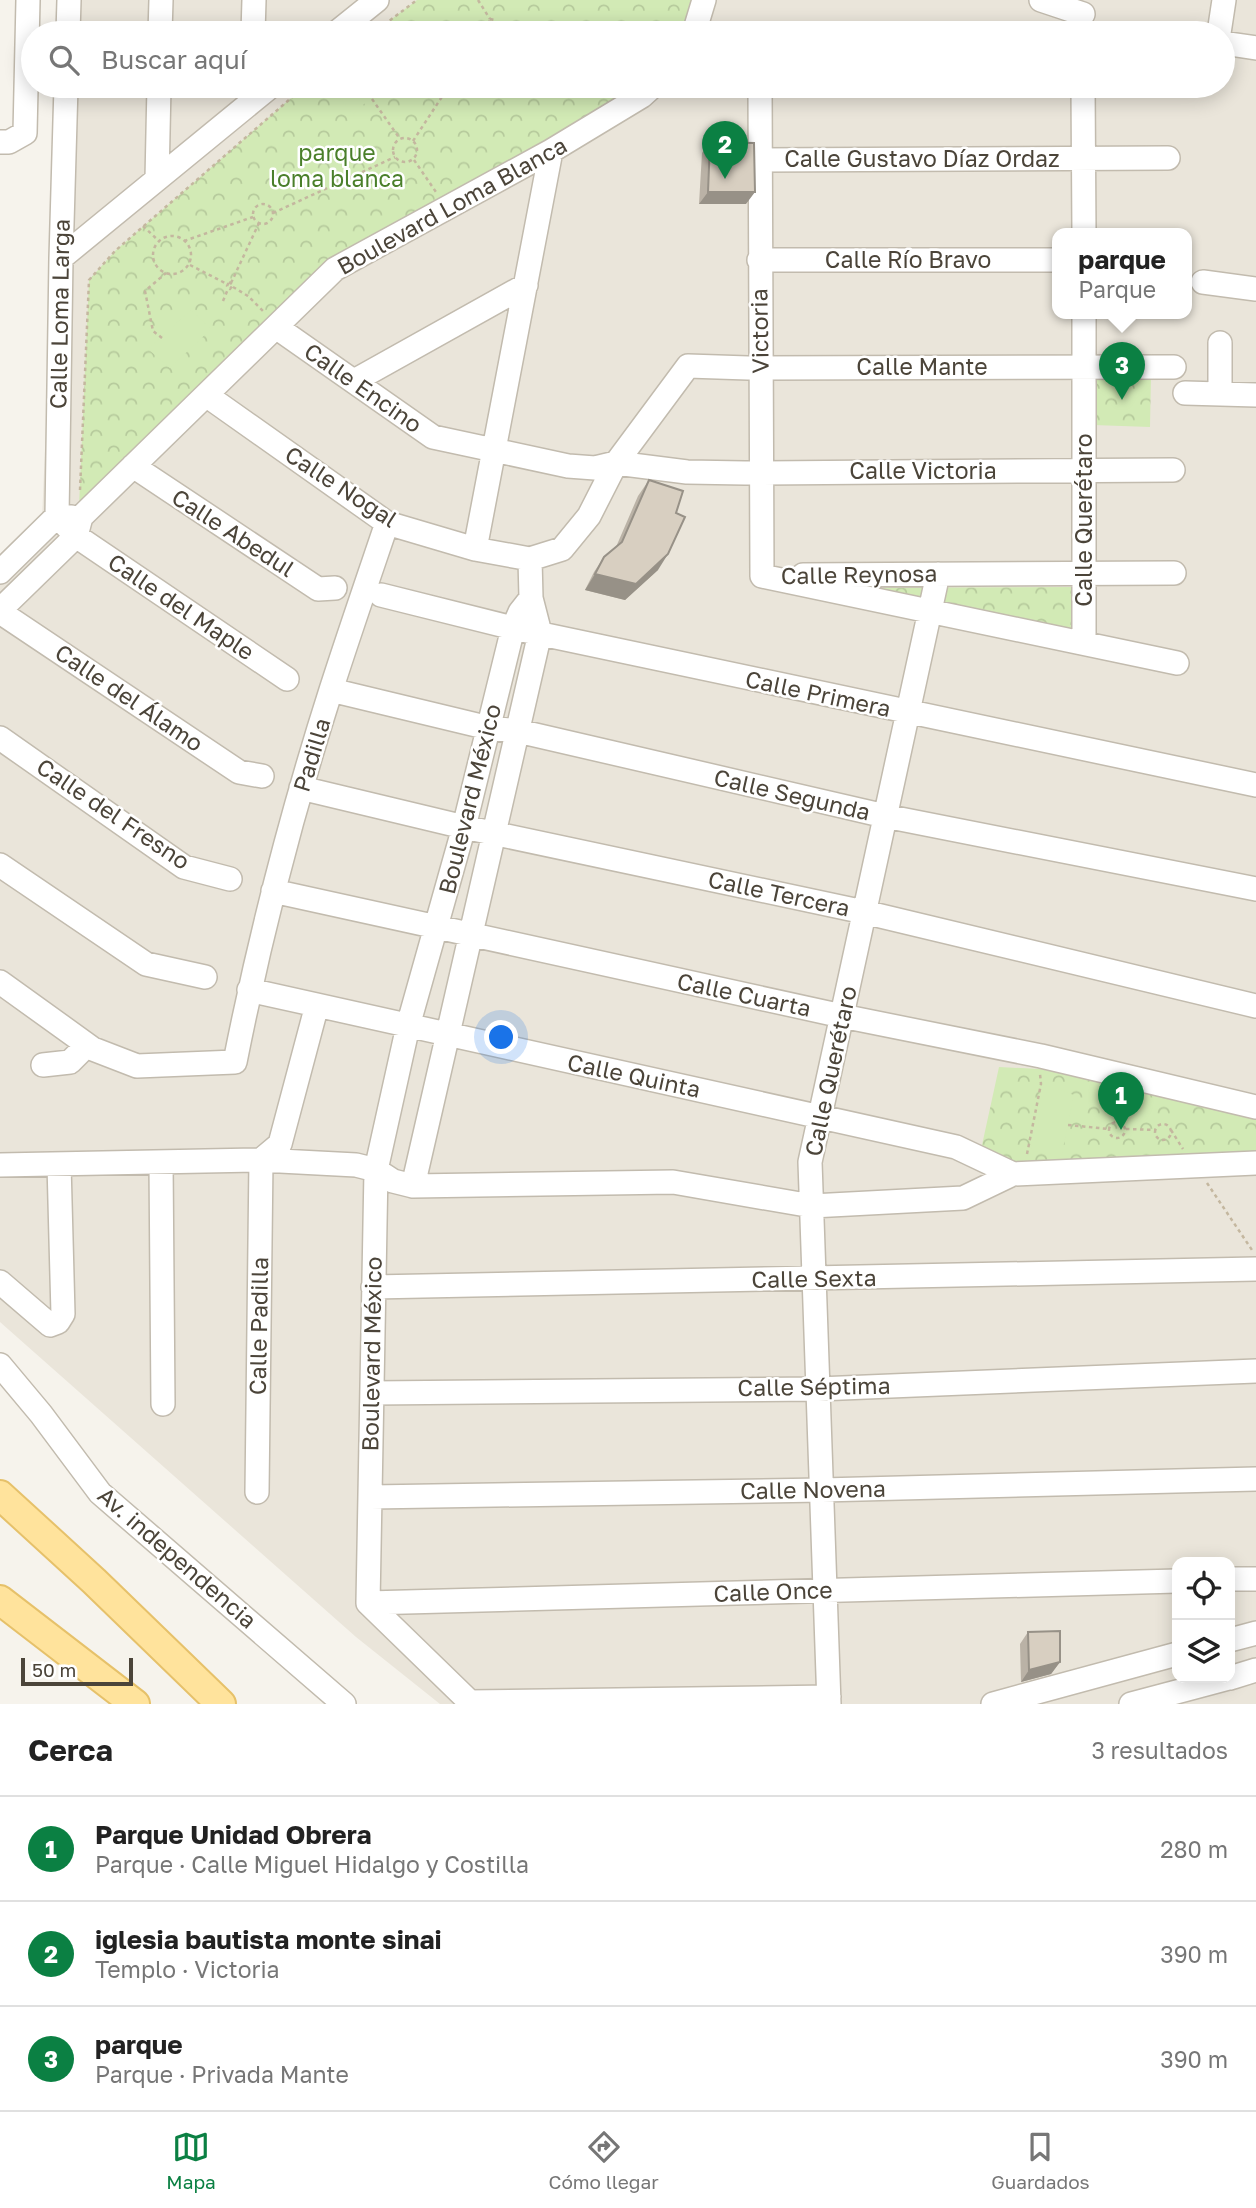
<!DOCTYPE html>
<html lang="es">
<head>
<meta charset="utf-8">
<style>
  :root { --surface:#fff; --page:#f2f2f2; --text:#222; --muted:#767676; --line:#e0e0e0; --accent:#0b8043 }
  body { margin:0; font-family:"Golos Text",sans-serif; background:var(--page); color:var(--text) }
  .controls { position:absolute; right:21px; bottom:21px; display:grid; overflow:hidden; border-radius:14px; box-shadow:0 4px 18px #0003 }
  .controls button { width:63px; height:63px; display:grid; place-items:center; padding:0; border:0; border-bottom:2px solid var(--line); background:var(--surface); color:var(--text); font:35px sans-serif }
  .scale { position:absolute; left:21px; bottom:18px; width:112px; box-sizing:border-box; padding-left:7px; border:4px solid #4b4439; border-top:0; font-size:19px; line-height:24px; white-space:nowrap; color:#4b4439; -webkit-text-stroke:5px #fff; paint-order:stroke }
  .you { position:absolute; left:502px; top:1038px; width:24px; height:24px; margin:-18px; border:5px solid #fff; border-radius:50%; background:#1a73e8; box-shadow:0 0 0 10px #1a73e833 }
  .badge { display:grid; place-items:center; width:46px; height:46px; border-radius:50%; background:var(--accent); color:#fff; font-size:23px; font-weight:700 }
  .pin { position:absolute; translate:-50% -58px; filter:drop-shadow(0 2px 4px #0008) }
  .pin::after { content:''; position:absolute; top:37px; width:24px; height:21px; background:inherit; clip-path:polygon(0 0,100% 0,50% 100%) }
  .popup { position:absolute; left:1052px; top:228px; width:140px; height:91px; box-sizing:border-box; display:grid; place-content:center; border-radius:14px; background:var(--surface); filter:drop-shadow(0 2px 5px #0005); font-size:23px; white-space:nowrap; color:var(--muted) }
  .popup b { font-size:26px; color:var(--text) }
  .popup::after { content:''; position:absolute; left:50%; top:100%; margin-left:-14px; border:14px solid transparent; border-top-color:var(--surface) }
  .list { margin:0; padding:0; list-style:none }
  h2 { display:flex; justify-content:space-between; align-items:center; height:91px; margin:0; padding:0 28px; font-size:30px }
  h2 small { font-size:23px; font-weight:400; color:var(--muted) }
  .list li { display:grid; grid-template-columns:46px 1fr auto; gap:21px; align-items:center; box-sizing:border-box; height:105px; padding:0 28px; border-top:2px solid var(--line) }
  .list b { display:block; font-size:26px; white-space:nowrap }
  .list p { margin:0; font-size:23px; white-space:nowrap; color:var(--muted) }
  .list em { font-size:23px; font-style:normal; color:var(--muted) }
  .icon { flex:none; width:38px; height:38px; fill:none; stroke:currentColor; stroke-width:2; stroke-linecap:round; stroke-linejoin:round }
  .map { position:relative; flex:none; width:1256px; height:1704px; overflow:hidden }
  .search { position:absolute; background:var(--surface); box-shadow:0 4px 18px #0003; left:21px; right:21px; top:21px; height:77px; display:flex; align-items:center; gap:18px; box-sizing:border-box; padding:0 24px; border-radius:38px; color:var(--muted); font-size:26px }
  .sheet { height:406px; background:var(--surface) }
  nav { display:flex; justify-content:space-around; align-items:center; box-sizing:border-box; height:98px; border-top:2px solid var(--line); background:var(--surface); font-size:19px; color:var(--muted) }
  nav a { display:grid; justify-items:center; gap:4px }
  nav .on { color:var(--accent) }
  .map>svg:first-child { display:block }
</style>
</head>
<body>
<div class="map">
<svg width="1256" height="1704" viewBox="0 0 1256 1704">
  <defs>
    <pattern id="park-crowns" width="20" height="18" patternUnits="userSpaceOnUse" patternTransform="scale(1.75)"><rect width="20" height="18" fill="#d2eab5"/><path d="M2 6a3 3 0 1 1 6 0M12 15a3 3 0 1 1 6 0" fill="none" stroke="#b6ca9c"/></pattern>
  </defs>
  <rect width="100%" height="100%" fill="#f6f3ec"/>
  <!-- residential -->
  <path fill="#eae5da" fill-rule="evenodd" d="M58 0H1256V1704H440L356 1637 0 1322V562L42 520 53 257 56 86H1223V33H57ZM1057 234H1187V314H1057ZM1177 1562H1230V1678H1177Z"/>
  <!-- park -->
  <path fill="url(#park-crowns)" d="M417 0H697L684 33H373Z
    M305 86H643L629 98 327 263 79 506 89 280 115 251Z
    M1093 375H1151L1150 427 1093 425Z
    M1076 587 1075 635 836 588Z
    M999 1067 1040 1069 1256 1116V1158L1012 1167 982 1145Z"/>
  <!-- pitch -->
  <path fill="#d2eab5" d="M338 86H384L353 114 333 90Z
    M191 310 211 329 170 368 148 349Z
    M1041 1084 1074 1095 1061 1158 1031 1150Z"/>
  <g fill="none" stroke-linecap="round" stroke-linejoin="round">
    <!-- minor casing -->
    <g stroke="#c2bbae" stroke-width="26">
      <path id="minor" d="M1041 0 1083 14
        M68 33 69 0
        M160 33 161 0
        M253 33 254 0
        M336 33 377 0
        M694 33 704 0
        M1219 33 1224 0
        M1223 43 1256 48
        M66 86 61 258 57 516 76 536 287 679
        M760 86 762 576
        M1083 86 1084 234
        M0 142H9L25 133 28 0
        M760 160 1168 158
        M157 179 159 86
        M61 258 271 86
        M759 260H1057
        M1203 282 1256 289
        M276 327 433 437 568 466 595 468 616 463 687 472 745 473 1173 470
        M354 381 526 285
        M1185 393 1256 395
        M1220 394V343
        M206 395 387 523 475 549 530 559
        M133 466 318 589 335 588
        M475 549 551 151
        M0 572 57 516 71 517
        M803 575 1174 573
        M762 576 1177 663
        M381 595 513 628 1256 785
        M0 610 76 536 81 517 335 269 551 151 642 96 653 86
        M0 612 239 772 262 776
        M1084 642V314
        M331 690 489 728 518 731 885 816 1256 889
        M0 738 184 867 230 879
        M301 788 464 827 864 912 1256 1006
        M0 865 146 964 205 977
        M273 891 842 1016 1041 1056 1256 1107
        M0 982 93 1049 137 1066 235 1062C260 936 292 812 331 690 349 634 368 579 387 523
        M249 990 956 1147 1013 1174
        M43 1065 70 1062 87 1045
        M161 1162 163 1404
        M0 1165 261 1160 356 1165 376 1170 393 1181 413 1186 673 1182 812 1206 963 1198 1013 1174 1256 1163
        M413 1186 540 633 531 598 530 559 562 549 589 516 616 463 688 366 748 368 1174 367
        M0 1282 50 1325 58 1322 63 1314 59 1164
        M373 1287 1256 1269
        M0 1365 41 1414 100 1493 344 1704
        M372 1393 818 1389 1256 1371
        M257 1492 261 1160 280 1144 317 1005
        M371 1497 822 1490 1256 1479
        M1230 1579H1256
        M368 1603 376 1170 408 1026 464 827 513 628 520 612 531 598
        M368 1603 1177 1581
        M368 1603 472 1704
        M1230 1640 1256 1633
        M1230 1678 1256 1670
        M470 1702 829 1697
        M829 1704 810 1162 938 574
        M993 1704 1177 1654
        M1131 1704 1229 1678"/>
    </g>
    <!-- major casing -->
    <g stroke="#e6c16a" stroke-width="32">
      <path id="major" d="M0 1495 94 1581 221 1704
        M0 1600 135 1704"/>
    </g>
    <!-- path -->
    <path stroke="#c4b79f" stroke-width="2.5" stroke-dasharray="3.5 3.5" stroke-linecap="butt" d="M478 0 490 19
      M490 19 495 20 493 25 489 23Z
      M494 24 499 33
      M373 33 417 0
      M483 33 489 24
      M372 99 400 139
      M393 150a12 12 0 1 1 24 0a12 12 0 1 1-24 0Z
      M413 141 449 86
      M414 160 436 192
      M253 214a10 10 0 1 1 20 0a10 10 0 1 1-20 0Z
      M273 213 395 157
      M143 226 160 242
      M153 255a19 19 0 1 1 38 0a19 19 0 1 1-38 0Z
      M184 241 253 217
      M190 265 227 284
      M229 282 233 285 230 289 227 286Z
      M231 283 259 223
      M233 287 248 296 265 313
      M223 301 228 289
      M162 338 153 331 145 291 166 273
      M80 490 89 280 115 251 305 86
      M1109 1130a8 8 0 1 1 16 0a8 8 0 1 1-16 0Z
      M1119 1122 1120 1094
      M1155 1132a8 8 0 1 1 16 0a8 8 0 1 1-16 0Z
      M1068 1125 1109 1129
      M1126 1129 1155 1130
      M1171 1130 1183 1149
      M1027 1154 1041 1084 1040 1074
      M1207 1183 1252 1250"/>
    <!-- minor -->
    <use href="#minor" stroke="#fff" stroke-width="23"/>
    <!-- major -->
    <use href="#major" stroke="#ffe39c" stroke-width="28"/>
  </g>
  <!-- wall -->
  <path fill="#bab2a6" d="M710 142 746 204H699L702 153Z
    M649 480 658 570 625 600 585 590 594 572 604 557 616 547 638 496Z
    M1028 1632 1060 1662 1051 1674 1021 1682 1020 1644Z"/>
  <!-- shaded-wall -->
  <path fill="#979187" d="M708 192H755L746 204H699Z
    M668 554 658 570 625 600 585 590 595 574Z
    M1060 1662 1051 1674 1021 1682 1029 1670Z"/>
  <!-- building -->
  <path fill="#d8cfc1" stroke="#979187" stroke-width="2" d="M710 142 754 143 755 192H708Z
    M649 480 683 491 676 513 685 517 668 554 636 584 595 574 604 557 622 542Z
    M1060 1631V1662L1029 1670 1028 1632Z"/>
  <g text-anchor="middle" stroke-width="5" stroke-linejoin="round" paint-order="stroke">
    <!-- park labels -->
    <g font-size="23" fill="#4a7f2a" stroke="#fff">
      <text x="337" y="161">parque<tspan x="337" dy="26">loma blanca</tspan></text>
    </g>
    <!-- street labels -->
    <g font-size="23" fill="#4b4439" stroke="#fff">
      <text x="922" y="167">Calle Gustavo Díaz Ordaz</text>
      <text transform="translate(452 206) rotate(-29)" y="8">Boulevard Loma Blanca</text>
      <text x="908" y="268">Calle Río Bravo</text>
      <text transform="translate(60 314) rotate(-89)" y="8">Calle Loma Larga</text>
      <text transform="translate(760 331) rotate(-91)" y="8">Victoria</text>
      <text x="922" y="375">Calle Mante</text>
      <text transform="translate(363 388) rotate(35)" y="8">Calle Encino</text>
      <text x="923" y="479">Calle Victoria</text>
      <text transform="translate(341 487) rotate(33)" y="8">Calle Nogal</text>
      <text transform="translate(1084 520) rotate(-90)" y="8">Calle Querétaro</text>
      <text transform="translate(233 533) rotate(33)" y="8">Calle Abedul</text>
      <text transform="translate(859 575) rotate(-1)" y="8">Calle Reynosa</text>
      <text transform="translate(181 607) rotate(34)" y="8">Calle del Maple</text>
      <text transform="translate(818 694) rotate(12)" y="8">Calle Primera</text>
      <text transform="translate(129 698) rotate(34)" y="8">Calle del Álamo</text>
      <text transform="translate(312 755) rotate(-73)" y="8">Padilla</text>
      <text transform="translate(792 795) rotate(13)" y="8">Calle Segunda</text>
      <text transform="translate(470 799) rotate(-76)" y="8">Boulevard México</text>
      <text transform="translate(113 814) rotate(34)" y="8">Calle del Fresno</text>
      <text transform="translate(779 894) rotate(12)" y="8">Calle Tercera</text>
      <text transform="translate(744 995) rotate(12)" y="8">Calle Cuarta</text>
      <text transform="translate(831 1071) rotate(-78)" y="8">Calle Querétaro</text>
      <text transform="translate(634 1076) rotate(12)" y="8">Calle Quinta</text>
      <text transform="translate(814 1279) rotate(-1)" y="8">Calle Sexta</text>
      <text transform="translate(259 1326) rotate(-89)" y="8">Calle Padilla</text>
      <text transform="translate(372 1354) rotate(-89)" y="8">Boulevard México</text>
      <text transform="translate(814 1387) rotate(-1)" y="8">Calle Séptima</text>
      <text transform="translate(813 1490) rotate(-1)" y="8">Calle Novena</text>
      <text transform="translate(177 1558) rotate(41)" y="8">Av. independencia</text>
      <text transform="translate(773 1592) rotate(-2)" y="8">Calle Once</text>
    </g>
  </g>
</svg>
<div class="controls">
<button><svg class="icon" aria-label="locate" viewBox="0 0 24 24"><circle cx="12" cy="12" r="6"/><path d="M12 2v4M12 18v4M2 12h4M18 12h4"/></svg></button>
<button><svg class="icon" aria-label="layers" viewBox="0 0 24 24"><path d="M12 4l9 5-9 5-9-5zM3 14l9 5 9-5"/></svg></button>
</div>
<div class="scale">50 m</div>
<div class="you"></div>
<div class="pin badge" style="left:1121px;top:1130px">1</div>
<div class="pin badge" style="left:725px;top:179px">2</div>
<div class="pin badge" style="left:1122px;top:400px">3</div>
<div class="popup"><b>parque</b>Parque</div>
<div class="search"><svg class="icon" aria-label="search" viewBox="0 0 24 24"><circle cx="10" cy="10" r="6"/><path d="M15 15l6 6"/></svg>Buscar aquí</div>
</div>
<section class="sheet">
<h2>Cerca<small>3 resultados</small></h2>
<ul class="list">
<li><span class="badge">1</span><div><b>Parque Unidad Obrera</b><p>Parque · Calle Miguel Hidalgo y Costilla</p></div><em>280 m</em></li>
<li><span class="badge">2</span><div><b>iglesia bautista monte sinai</b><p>Templo · Victoria</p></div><em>390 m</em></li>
<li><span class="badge">3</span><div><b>parque</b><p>Parque · Privada Mante</p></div><em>390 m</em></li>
</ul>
</section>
<nav>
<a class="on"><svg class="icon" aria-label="map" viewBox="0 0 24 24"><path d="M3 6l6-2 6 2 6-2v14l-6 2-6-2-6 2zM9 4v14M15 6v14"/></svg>Mapa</a>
<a><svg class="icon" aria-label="directions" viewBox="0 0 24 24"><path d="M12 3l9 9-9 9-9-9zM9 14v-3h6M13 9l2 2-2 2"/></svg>Cómo llegar</a>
<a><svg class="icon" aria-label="saved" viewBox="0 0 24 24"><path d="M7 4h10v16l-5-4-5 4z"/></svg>Guardados</a>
</nav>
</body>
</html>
